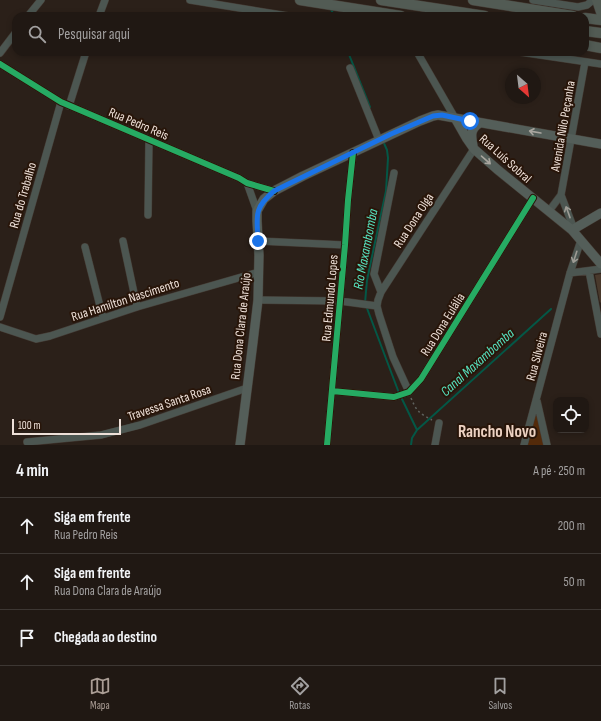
<!DOCTYPE html>
<html lang="pt">
<head>
<meta charset="utf-8">
<style>
  :root { --surface:#201813; --page:#2d2521; --text:#f1f3f6; --muted:#a2a0a0; --line:#3d3733; --accent:#aa9d95 }
  body { margin:0; font-family:"Sofia Sans Condensed",sans-serif; background:var(--page); color:var(--text) }
  .controls { position:absolute; right:12px; bottom:12px; display:grid; overflow:hidden; border-radius:8px; box-shadow:0 2px 6px #0003 }
  .controls button { width:36px; height:36px; display:grid; place-items:center; padding:0; border:0; border-bottom:1px solid var(--line); background:var(--surface); color:var(--text); font:20px sans-serif }
  .compass { position:absolute; left:505px; top:68px; width:36px; height:36px; border-radius:50%; background:var(--surface); box-shadow:0 2px 6px #0003; rotate:152deg }
  .scale { position:absolute; left:12px; bottom:10px; width:109px; box-sizing:border-box; padding-left:4px; border:2px solid #eee0d8; border-top:0; font-size:11px; line-height:14px; white-space:nowrap; color:#eee0d8; -webkit-text-stroke:3px #281509; paint-order:stroke }
  .stop { position:absolute; width:12px; height:12px; margin:-9px; border:3px solid #1a73e8; border-radius:50%; background:#fff }
  .stop.end { background:#1a73e8; border-color:#fff; box-shadow:0 1px 4px #0008 }
  .list { margin:0; padding:0; list-style:none }
  h2 { display:flex; justify-content:space-between; align-items:center; height:52px; margin:0; padding:0 16px; font-size:17px }
  h2 small { font-size:13px; font-weight:400; color:var(--muted) }
  .list li { display:grid; grid-template-columns:26px 1fr auto; gap:12px; align-items:center; box-sizing:border-box; height:56px; padding:0 16px; border-top:1px solid var(--line) }
  .list b { display:block; font-size:15px; white-space:nowrap }
  .list p { margin:0; font-size:13px; white-space:nowrap; color:var(--muted) }
  .list em { font-size:13px; font-style:normal; color:var(--muted) }
  .icon { flex:none; width:22px; height:22px; fill:none; stroke:currentColor; stroke-width:2; stroke-linecap:round; stroke-linejoin:round }
  .map { position:relative; flex:none; width:601px; height:445px; overflow:hidden }
  .search { position:absolute; background:var(--surface); box-shadow:0 2px 6px #0003; left:12px; right:12px; top:12px; height:44px; display:flex; align-items:center; gap:10px; box-sizing:border-box; padding:0 14px; border-radius:12px; color:var(--muted); font-size:15px }
  .sheet { height:220px; background:var(--surface) }
  nav { display:flex; justify-content:space-around; align-items:center; box-sizing:border-box; height:56px; border-top:1px solid var(--line); background:var(--surface); font-size:11px; color:var(--muted) }
  nav a { display:grid; justify-items:center; gap:2px }
  nav .on { color:var(--accent) }
  .map>svg:first-child { display:block }
</style>
</head>
<body>
<div class="map">
<svg width="601" height="445" viewBox="0 0 601 445">
  <rect width="100%" height="100%" fill="#2b2019"/>
  <!-- green -->
  <path fill="#532a0a" d="M537 402 546 445H526Z"/>
  <g fill="none" stroke-linecap="round" stroke-linejoin="round">
    <!-- stream -->
    <path stroke="#045746" stroke-width="2" d="M331 9 334 16
      M348 52 370 107
      M383 141 387 150 388 158 386 191 367 280 365 303 399 393
      M401 397 417 430
      M411 445 412 438 417 430 551 309"/>
  </g>
  <!-- building -->
  <path fill="#49392c" d="M601 274V302L600 303 595 275Z"/>
  <g fill="none" stroke-linecap="round" stroke-linejoin="round">
    <!-- minor casing -->
    <g stroke="#453c35" stroke-width="8">
      <path id="minor" d="M190 0 288 16
        M533 0 578 7 587 5 593 0
        M28 16 41 0
        M99 16 105 0
        M417 52 455 118
        M520 52 601 64
        M0 53 16 32
        M0 64 61 102 239 178 247 183 274 191
        M350 68 379 140
        M69 106 86 52
        M247 183 257 211
        M561 195 574 229
        M549 211 561 195 585 62
        M148 215 149 140
        M123 241 137 307
        M258 241 345 245
        M85 247 103 318
        M589 271 601 334
        M570 273 601 269
        M381 292 374 274 394 173
        M258 300 340 301 377 306
        M0 317 61 102
        M0 327 36 339 50 336 137 307 259 272
        M332 391 394 397 409 392 421 379 533 198
        M409 392 393 357 379 314 377 306 378 300 381 292 474 149
        M537 401 547 445
        M27 442 101 435 140 425 247 388
        M327 445 345 245 348 200 353 153
        M435 445 439 423
        M524 445 570 273 581 240"/>
    </g>
    <!-- major casing -->
    <g stroke="#453c35" stroke-width="10">
      <path id="major" d="M455 118 467 139 474 149 498 170 572 230 601 264
        M473 146C471 135 470 129 480 123
        M572 230 601 213
        M240 445 253 342 258 300 259 255 257 221V211L261 204 264 199 274 191 303 176 420 121 433 116 438 115 601 144"/>
    </g>
    <!-- highway casing -->
    <g stroke="#453c35" stroke-width="11">
      <path id="highway" d="M300 0 401 16
        M381 0 485 16
        M473 0 573 16
        M597 0 601 12
        M585 18 601 20
        M585 31 601 33
        M585 45 601 48"/>
    </g>
    <!-- path -->
    <path stroke="#5f625e" stroke-width="1.5" stroke-dasharray="2 3" stroke-linecap="butt" d="M411 398C417 412 419 413 432 420"/>
    <!-- minor -->
    <use href="#minor" stroke="#4c5651" stroke-width="7"/>
    <!-- major -->
    <use href="#major" stroke="#545e59" stroke-width="9"/>
    <!-- highway -->
    <use href="#highway" stroke="#525b54" stroke-width="10"/>
    <!-- cycleway casing -->
    <g stroke="#281509" stroke-width="8">
      <path id="cycleway" d="M0 64 61 102 239 178 247 183 274 191
        M332 391 394 397 409 392 421 379 533 198
        M327 445 345 245 348 200 353 153"/>
    </g>
    <!-- cycleway -->
    <use href="#cycleway" stroke="#26ab63" stroke-width="6"/>
  </g>
  <!-- one-way arrows -->
  <defs><path id="oneway-shaft" d="M-6 0H5M1.5-3L5.5 0L1.5 3" fill="none" stroke-width="1.6" stroke-linecap="round" stroke-linejoin="round"/></defs>
  <g stroke="#a9a69f">
    <use href="#oneway-shaft" transform="translate(535 132) rotate(-170)"/>
    <use href="#oneway-shaft" transform="translate(486 160) rotate(41)"/>
  </g>
  <g stroke="#9d9b94">
    <use href="#oneway-shaft" transform="translate(568 212) rotate(-110)"/>
    <use href="#oneway-shaft" transform="translate(575 257) rotate(108)"/>
  </g>
  <g fill="none" stroke-linecap="round" stroke-linejoin="round">
    <!-- route -->
    <path stroke="#1a73e8" stroke-width="5" d="M258 241C257 216 253 209 274 191L391 134 433 116 442 115 470 121"/>
  </g>
  <g text-anchor="middle" stroke-width="4" stroke-linejoin="round" paint-order="stroke">
    <!-- street labels -->
    <g font-size="13" fill="#eee0d8" stroke="#281509">
      <text transform="translate(139 123) rotate(23)" y="5">Rua Pedro Reis</text>
      <text transform="translate(562 126) rotate(-80)" y="5">Avenida Nilo Peçanha</text>
      <text transform="translate(506 158) rotate(42)" y="5">Rua Luís Sobral</text>
      <text transform="translate(22 195) rotate(-74)" y="5">Rua do Trabalho</text>
      <text transform="translate(413 220) rotate(-57)" y="5">Rua Dona Olga</text>
      <text transform="translate(329 298) rotate(-85)" y="5">Rua Edmundo Lopes</text>
      <text transform="translate(125 299) rotate(-18)" y="5">Rua Hamilton Nascimento</text>
      <text transform="translate(442 324) rotate(-58)" y="5">Rua Dona Eulália</text>
      <text transform="translate(240 326) rotate(-84)" y="5">Rua Dona Clara de Araújo</text>
      <text transform="translate(536 356) rotate(-75)" y="5">Rua Silveira</text>
      <text transform="translate(169 402) rotate(-19)" y="5">Travessa Santa Rosa</text>
    </g>
    <!-- water labels -->
    <g font-size="14" font-style="italic" fill="#57e4c1" stroke="#281509">
      <text transform="translate(365 249) rotate(-79)" y="5">Rio Maxambomba</text>
      <text transform="translate(477 362) rotate(-42)" y="5">Canal Maxambomba</text>
    </g>
    <!-- district labels -->
    <g font-size="17" font-weight="bold" fill="#edd2c2" stroke="#281509">
      <text x="497" y="437">Rancho Novo</text>
    </g>
  </g>
</svg>
<div class="controls">
<button><svg class="icon" aria-label="locate" viewBox="0 0 24 24"><circle cx="12" cy="12" r="6"/><path d="M12 2v4M12 18v4M2 12h4M18 12h4"/></svg></button>
</div>
<svg class="compass" viewBox="-18 -18 36 36"><path d="M0-13l5 13h-10z" fill="#e53935"/><path d="M0 13l5-13h-10z" fill="#a2a0a0"/></svg>
<div class="scale">100 m</div>
<div class="stop" style="left:470px;top:121px"></div>
<div class="stop end" style="left:258px;top:241px"></div>
<div class="search"><svg class="icon" aria-label="search" viewBox="0 0 24 24"><circle cx="10" cy="10" r="6"/><path d="M15 15l6 6"/></svg>Pesquisar aqui</div>
</div>
<section class="sheet">
<h2>4 min<small>A pé · 250 m</small></h2>
<ul class="list">
<li><svg class="icon" aria-label="ahead" viewBox="0 0 24 24"><path d="M12 20V5M6 11l6-6 6 6"/></svg><div><b>Siga em frente</b><p>Rua Pedro Reis</p></div><em>200 m</em></li>
<li><svg class="icon" aria-label="ahead" viewBox="0 0 24 24"><path d="M12 20V5M6 11l6-6 6 6"/></svg><div><b>Siga em frente</b><p>Rua Dona Clara de Araújo</p></div><em>50 m</em></li>
<li><svg class="icon" aria-label="arrive" viewBox="0 0 24 24"><path d="M6 21V4h12l-3 4 3 4H6"/></svg><div><b>Chegada ao destino</b></div></li>
</ul>
</section>
<nav>
<a class="on"><svg class="icon" aria-label="map" viewBox="0 0 24 24"><path d="M3 6l6-2 6 2 6-2v14l-6 2-6-2-6 2zM9 4v14M15 6v14"/></svg>Mapa</a>
<a><svg class="icon" aria-label="directions" viewBox="0 0 24 24"><path d="M12 3l9 9-9 9-9-9zM9 14v-3h6M13 9l2 2-2 2"/></svg>Rotas</a>
<a><svg class="icon" aria-label="saved" viewBox="0 0 24 24"><path d="M7 4h10v16l-5-4-5 4z"/></svg>Salvos</a>
</nav>
</body>
</html>
